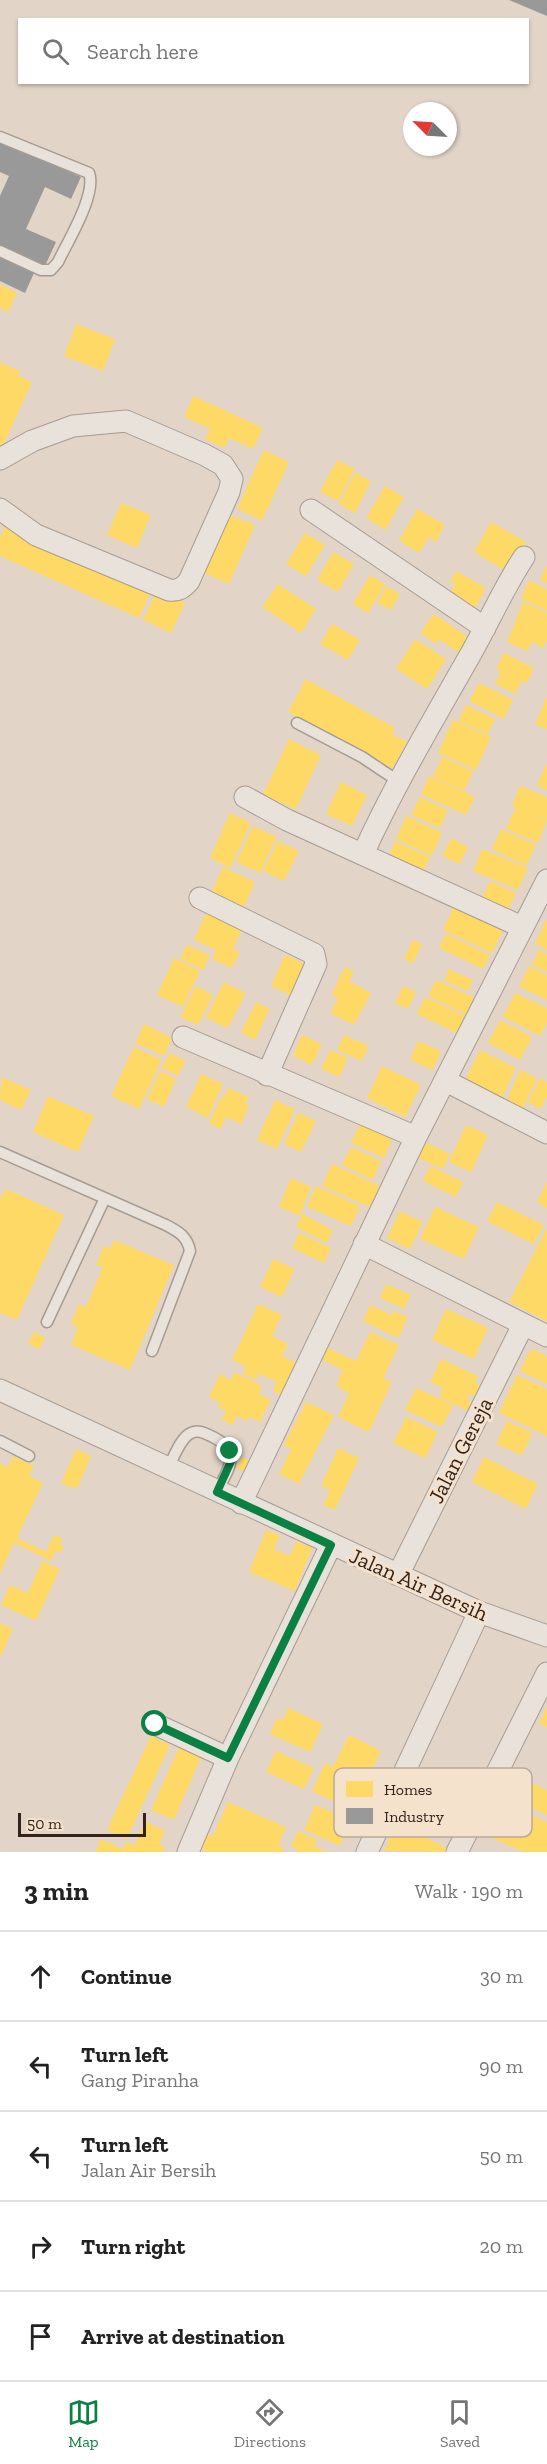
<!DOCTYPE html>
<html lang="en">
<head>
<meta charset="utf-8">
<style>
  :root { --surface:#fff; --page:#f6f6f6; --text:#222; --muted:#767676; --line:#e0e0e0; --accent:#0b8043 }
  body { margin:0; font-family:"Zilla Slab",serif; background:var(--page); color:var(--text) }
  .compass { position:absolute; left:403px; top:102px; width:54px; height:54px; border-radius:50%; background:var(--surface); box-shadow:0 2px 4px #0004; rotate:294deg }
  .scale { position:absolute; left:18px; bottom:15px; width:128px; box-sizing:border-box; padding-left:6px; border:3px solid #33231c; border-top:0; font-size:16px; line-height:21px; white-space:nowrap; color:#33231c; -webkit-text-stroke:4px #f4e2cd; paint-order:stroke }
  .stop { position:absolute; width:18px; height:18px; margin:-14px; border:4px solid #0b8043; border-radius:50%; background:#fff }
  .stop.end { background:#0b8043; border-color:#fff; box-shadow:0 2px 6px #0008 }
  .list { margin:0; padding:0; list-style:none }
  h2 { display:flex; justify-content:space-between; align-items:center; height:78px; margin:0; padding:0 24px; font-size:26px }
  h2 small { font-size:20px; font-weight:400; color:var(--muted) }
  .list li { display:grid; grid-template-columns:39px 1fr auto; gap:18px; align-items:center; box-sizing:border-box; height:90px; padding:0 24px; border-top:2px solid var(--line) }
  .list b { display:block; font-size:22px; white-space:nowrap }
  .list p { margin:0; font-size:20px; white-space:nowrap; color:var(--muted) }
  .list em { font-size:20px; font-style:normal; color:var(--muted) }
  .icon { flex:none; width:33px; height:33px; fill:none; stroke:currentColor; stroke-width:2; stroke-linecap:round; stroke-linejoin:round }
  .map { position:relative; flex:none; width:547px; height:1852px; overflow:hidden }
  .search { position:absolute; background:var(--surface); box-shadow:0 2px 4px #0004; left:18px; right:18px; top:18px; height:66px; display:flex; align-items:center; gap:15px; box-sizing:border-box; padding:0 21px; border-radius:0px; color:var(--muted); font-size:22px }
  .sheet { height:528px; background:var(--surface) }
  nav { display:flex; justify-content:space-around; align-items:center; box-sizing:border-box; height:84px; border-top:2px solid var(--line); background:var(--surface); font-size:16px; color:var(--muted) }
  nav a { display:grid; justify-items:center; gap:3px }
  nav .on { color:var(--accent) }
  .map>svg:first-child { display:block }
</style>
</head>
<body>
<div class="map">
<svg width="547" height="1852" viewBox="0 0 547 1852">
  <rect width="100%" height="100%" fill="#e2d5c8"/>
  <!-- homes -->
  <path fill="#ffd966" d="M0 285 17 292 8 312 0 308Z
    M76 324 115 339 103 371 64 356Z
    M0 362 20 371 18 376 32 382 3 446 0 444Z
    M193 396 263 428 253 449 229 438 224 448 205 439 210 429 184 417Z
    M264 450 289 462 262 521 237 509Z
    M337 460 355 469 338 501 320 492Z
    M355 473 371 481 355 513 339 504Z
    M385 486 404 497 385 530 366 518Z
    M121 503 151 515 137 548 107 535Z
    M417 509 445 525 436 542 429 537 419 553 399 541Z
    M230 515 255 525 229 584 204 573Z
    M491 522 526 542 509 573 474 552Z
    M6 524 152 589 139 618 0 556V538Z
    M305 533 325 545 306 576 286 564Z
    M333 552 354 564 338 592 317 580Z
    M547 565V583L540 580Z
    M456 571 486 588 475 608 449 594 455 584 450 581Z
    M370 575 385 584 368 613 353 604Z
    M529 580 547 589V611L521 599Z
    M278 584 316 609 301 633 262 607Z
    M386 586 400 594 391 610 377 603Z
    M157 590 185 603 171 633 143 620Z
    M523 602 547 613V640L543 648 532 642 527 651 507 642Z
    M434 614 469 638 458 652 439 639 436 644 420 633Z
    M332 624 360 640 348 660 320 644Z
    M415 639 446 659 427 689 396 669Z
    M504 653 534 668 527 683 522 681 515 694 495 684 501 671 496 669Z
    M306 679 395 728 392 734 407 742 392 769 288 712Z
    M479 683 513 700 504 719 469 701Z
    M547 696V729L535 724Z
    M466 705 495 719 488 734 458 721Z
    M453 720 491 737 476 770 438 753Z
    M289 739 321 755 296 809 263 795Z
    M442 757 473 771 464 791 433 777Z
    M547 763V790L537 785Z
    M429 776 475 797 466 815 421 794Z
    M341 782 367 795 352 826 326 814Z
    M520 786 547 797V820L529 813 547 821 538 843 506 829 516 807 512 805Z
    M420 797 448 810 440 828 411 815Z
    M230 813 251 823 230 868 210 858Z
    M406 816 442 833 432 856 396 839Z
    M253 826 277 837 260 873 236 862Z
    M501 829 536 845 526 866 492 849Z
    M451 838 468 847 460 864 442 856Z
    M278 841 299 851 284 881 263 871Z
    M395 841 430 857 421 877 386 862Z
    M482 849 528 868 518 890 473 871Z
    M223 867 255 882 243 909 210 895Z
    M490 881 516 893 506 914 480 902Z
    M453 908 503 931 492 953 443 930Z
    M208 909 244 926 233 949 240 952 232 968 212 959 216 950 194 940Z
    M547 918V950L535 944Z
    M446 934 490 955 483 969 439 948Z
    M413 940 422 944 413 963 404 959Z
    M187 945 210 955 203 970 180 959Z
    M539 950 547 954V972L532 965Z
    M285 955 304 963 290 995 271 986Z
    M174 958 200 971 183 1007 157 995Z
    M529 966 547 975V1000L519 987Z
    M345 967 354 972 349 981 371 993 354 1025 330 1013 338 998 331 995Z
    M449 969 473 980 468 991 444 981Z
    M436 980 479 1000 471 1017 428 996Z
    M224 982 246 993 228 1028 206 1018Z
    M196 986 213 995 198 1025 180 1017Z
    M403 986 416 992 408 1009 395 1003Z
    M515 993 547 1008V1023L540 1036 503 1017Z
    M425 997 467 1017 459 1034 417 1014Z
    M256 1002 270 1009 255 1040 241 1033Z
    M500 1020 532 1037 520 1060 488 1043Z
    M144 1024 172 1038 164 1056 135 1043Z
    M302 1035 322 1044 312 1065 293 1056Z
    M344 1035 369 1046 362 1061 337 1050Z
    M418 1041 441 1051 433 1070 410 1060Z
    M134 1047 162 1060 139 1109 111 1096Z
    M330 1050 348 1058 339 1077 321 1069Z
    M480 1050 516 1068 500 1102 463 1085Z
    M170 1053 186 1061 178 1076 162 1068Z
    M382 1066 421 1085 405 1117 367 1098Z
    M520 1070 537 1078 523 1109 506 1101Z
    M160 1071 176 1079 164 1107 147 1099Z
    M201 1074 223 1084 208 1118 186 1107Z
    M2 1077 31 1090 21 1110 0 1100Z
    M540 1078 547 1082V1097L541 1109 528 1102Z
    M228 1088 249 1097 245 1104 249 1106 241 1124 226 1117 221 1129 209 1123 221 1097 223 1098Z
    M48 1096 94 1116 78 1152 33 1132Z
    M275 1100 295 1109 277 1149 257 1140Z
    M298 1113 316 1121 301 1152 284 1144Z
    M361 1122 393 1137 384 1158 351 1143Z
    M466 1125 488 1135 471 1172 449 1162Z
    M425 1142 450 1154 443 1169 418 1158Z
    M351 1147 381 1161 373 1180 342 1165Z
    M332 1164 382 1187 372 1208 322 1186Z
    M430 1166 463 1182 456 1197 423 1181Z
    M291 1178 311 1187 300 1216 279 1207Z
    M547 1182V1208L537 1202Z
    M316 1186 360 1206 351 1226 307 1207Z
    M6 1189 64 1215 17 1320 0 1313V1199Z
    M497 1202 544 1225 534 1244 487 1221Z
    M435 1207 479 1227 464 1259 420 1239Z
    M400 1211 423 1222 410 1249 387 1238Z
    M303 1214 333 1230 327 1243 296 1227Z
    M547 1228V1321L509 1302Z
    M299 1233 331 1248 324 1263 292 1248Z
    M114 1240 174 1265 130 1370 71 1345 78 1327 71 1324 79 1304 86 1307 103 1267 96 1265 104 1246 110 1249Z
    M273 1259 295 1269 282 1297 260 1287Z
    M386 1284 411 1295 404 1309 380 1298Z
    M258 1304 282 1315 272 1336 288 1344 282 1356 305 1367 286 1397 273 1391 277 1382 259 1374 256 1380 243 1374 246 1367 232 1360Z
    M370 1305 392 1315 394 1311 408 1317 398 1338 363 1321Z
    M446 1309 488 1328 474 1359 432 1340Z
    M34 1332 45 1337 40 1349 28 1344Z
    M370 1332 399 1345 383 1379 392 1382 369 1432 338 1417 349 1394 336 1385 343 1370 323 1360 328 1348 356 1361Z
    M531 1349 547 1356V1384L520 1371Z
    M441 1359 478 1376 475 1383 482 1386 477 1397 470 1394 467 1400 477 1405 473 1413 439 1397 443 1388 430 1382Z
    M235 1372 262 1386 259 1394 271 1400 260 1422 250 1417 247 1421 237 1416 233 1425 222 1420 226 1411 218 1407 221 1403 209 1397 220 1374 231 1380Z
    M517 1375 547 1389V1436L499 1413Z
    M416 1388 453 1405 442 1427 405 1410Z
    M306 1402 334 1415 299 1484 279 1474 291 1449 284 1445Z
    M406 1417 438 1432 425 1458 393 1443Z
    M507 1421 533 1433 522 1455 496 1444Z
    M338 1448 359 1458 335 1510 323 1505 330 1490 321 1486Z
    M76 1449 91 1456 77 1489 61 1483Z
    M13 1456 34 1466 29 1476 43 1483 17 1538 46 1552 54 1535 62 1538 60 1544 64 1546 61 1553 56 1551 51 1561 14 1543 0 1573V1463L8 1467Z
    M242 1457 255 1464 250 1475 237 1468Z
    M484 1457 538 1484 526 1509 472 1482Z
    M266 1530 280 1535 274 1550 290 1556 296 1541 312 1548 295 1591 249 1572Z
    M42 1561 60 1569 36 1621 1 1605 10 1585 28 1593Z
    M0 1623 13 1629 0 1658Z
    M547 1706V1727L539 1724Z
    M288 1708 323 1724 310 1752 270 1734 277 1718 283 1720Z
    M349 1735 381 1751 366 1783 374 1787 361 1815 312 1791 325 1763 333 1767Z
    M151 1736 170 1745 127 1839 107 1830Z
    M181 1743 203 1753 174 1820 151 1810Z
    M276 1751 314 1768 304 1789 266 1772Z
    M532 1783 547 1790V1815L523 1804Z
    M424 1795 456 1811 442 1839 410 1823Z
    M228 1802 286 1827 279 1845 284 1848 282 1852H208L201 1849 208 1834 213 1836Z
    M315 1805 351 1820 340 1846 304 1830Z
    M509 1806 547 1822V1852H524L494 1839Z
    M145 1821 165 1831 159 1844 166 1847 163 1852H95L101 1839 123 1849 127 1842 135 1845Z
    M397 1824 447 1848 445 1852 384 1851Z
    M298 1831 317 1840 314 1846 328 1852H296L298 1849 291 1846Z"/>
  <!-- industry -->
  <path fill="#999" d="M509 0H547V16Z
    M0 140 81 177 71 199 45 187 26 229 56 242 45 266 0 246V196L9 176 0 172Z
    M0 257 34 273 25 293 0 281Z"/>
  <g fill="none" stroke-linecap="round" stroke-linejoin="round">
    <!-- lane casing -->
    <g stroke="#a69b92" stroke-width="13">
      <path id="lane" d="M0 137 89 173C97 194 68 241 58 262L51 270H41L0 251
        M297 723 362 757 398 781
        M0 1152 166 1225C179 1232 187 1236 190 1251L152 1351
        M47 1322 105 1198
        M0 1441 29 1456
        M168 1469C173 1459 180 1438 191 1433 199 1429 206 1434 213 1437 243 1452 228 1469 217 1492"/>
    </g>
    <!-- street casing -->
    <g stroke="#a69b92" stroke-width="23">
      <path id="street" d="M0 459 32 441 73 426 126 421 205 455 223 465 232 479 229 492 189 581C183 588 179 591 169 590L36 535 0 509
        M311 510 485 628
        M245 797 287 820 522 927
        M363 854C394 786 432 722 469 657 488 624 503 589 524 557
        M200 898 314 954 316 964 267 1075
        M183 1037 416 1137
        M446 1081 547 1133
        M364 1244 547 1336
        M0 1390 479 1612 547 1636
        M241 1503 416 1137 547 880
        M398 1575 523 1325
        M155 1724 228 1758
        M188 1852 228 1758 331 1545
        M367 1852 479 1612
        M457 1852 547 1673"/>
    </g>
    <!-- lane -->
    <use href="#lane" stroke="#e9e2da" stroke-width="10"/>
    <!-- street -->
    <use href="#street" stroke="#e9e2da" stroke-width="21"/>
  </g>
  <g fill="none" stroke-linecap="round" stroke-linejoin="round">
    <!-- route -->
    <path stroke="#0b8043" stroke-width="8" d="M155 1724 228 1758 331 1545 217 1492 231 1461 230 1451"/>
  </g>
  <g text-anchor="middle" stroke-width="6" stroke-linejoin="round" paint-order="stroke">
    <!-- street labels -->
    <g font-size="22" fill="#33231c" stroke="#f4e2cd">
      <text transform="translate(460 1450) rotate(-63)" y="8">Jalan Gereja</text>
      <text transform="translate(419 1584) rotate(24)" y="8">Jalan Air Bersih</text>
    </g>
  </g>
  <!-- legend -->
  <rect x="334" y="1768" width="198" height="69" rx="9" fill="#f4e2cd" stroke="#baa998" stroke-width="1.5"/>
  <rect x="346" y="1781" width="27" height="16" fill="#ffd966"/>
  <rect x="346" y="1808" width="27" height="16" fill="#999"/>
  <g font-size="16" fill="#33231c">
    <text x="384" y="1795">Homes</text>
    <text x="384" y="1822">Industry</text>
  </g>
</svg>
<svg class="compass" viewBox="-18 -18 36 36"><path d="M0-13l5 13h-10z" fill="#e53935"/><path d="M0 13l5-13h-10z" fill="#767676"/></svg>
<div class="scale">50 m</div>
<div class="stop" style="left:155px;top:1724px"></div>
<div class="stop end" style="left:230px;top:1451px"></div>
<div class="search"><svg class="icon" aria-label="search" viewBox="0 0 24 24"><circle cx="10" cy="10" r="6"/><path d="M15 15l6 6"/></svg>Search here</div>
</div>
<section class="sheet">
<h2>3 min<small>Walk · 190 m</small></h2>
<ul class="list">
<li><svg class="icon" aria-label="ahead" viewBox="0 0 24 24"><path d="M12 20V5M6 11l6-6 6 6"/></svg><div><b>Continue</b></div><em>30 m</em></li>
<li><svg class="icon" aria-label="left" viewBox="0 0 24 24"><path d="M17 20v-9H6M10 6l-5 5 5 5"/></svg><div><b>Turn left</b><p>Gang Piranha</p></div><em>90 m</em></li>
<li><svg class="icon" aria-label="left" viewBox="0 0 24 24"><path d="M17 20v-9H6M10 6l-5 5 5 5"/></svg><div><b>Turn left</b><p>Jalan Air Bersih</p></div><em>50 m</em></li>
<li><svg class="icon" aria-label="right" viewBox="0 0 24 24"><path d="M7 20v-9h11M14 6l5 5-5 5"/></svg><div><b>Turn right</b></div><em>20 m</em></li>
<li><svg class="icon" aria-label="arrive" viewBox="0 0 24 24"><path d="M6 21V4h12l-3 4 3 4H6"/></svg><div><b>Arrive at destination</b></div></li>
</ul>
</section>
<nav>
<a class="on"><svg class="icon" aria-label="map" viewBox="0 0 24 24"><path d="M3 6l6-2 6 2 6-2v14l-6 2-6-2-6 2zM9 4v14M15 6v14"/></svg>Map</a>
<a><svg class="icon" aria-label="directions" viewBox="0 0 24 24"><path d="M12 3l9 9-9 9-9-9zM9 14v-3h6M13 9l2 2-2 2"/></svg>Directions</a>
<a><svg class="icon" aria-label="saved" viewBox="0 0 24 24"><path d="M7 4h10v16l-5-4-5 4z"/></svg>Saved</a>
</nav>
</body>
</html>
